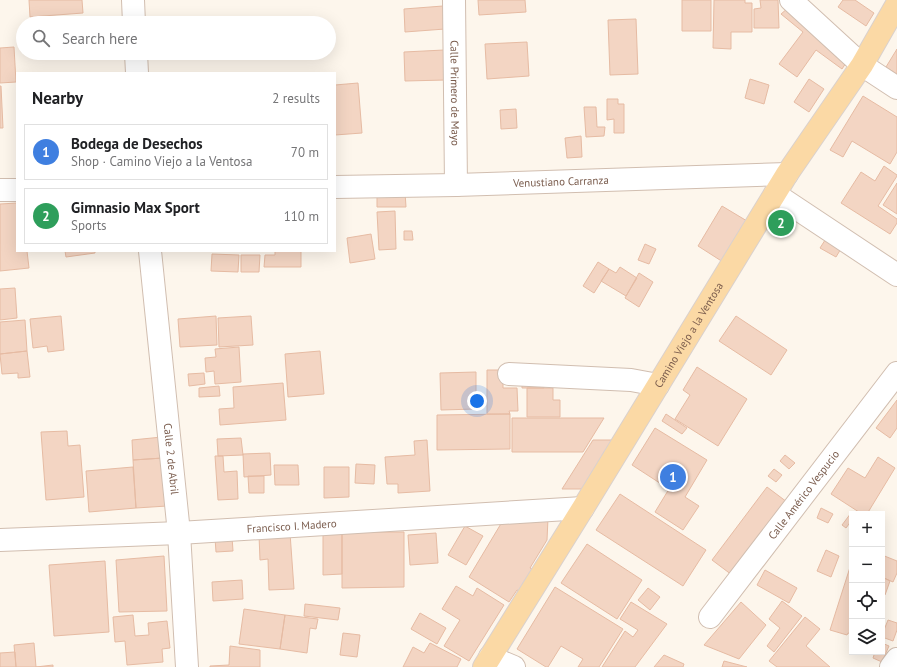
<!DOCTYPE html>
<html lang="en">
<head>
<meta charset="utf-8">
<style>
  :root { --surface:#fff; --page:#f2f2f2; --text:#202124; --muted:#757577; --line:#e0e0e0; --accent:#db2777 }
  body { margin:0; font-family:"PT Sans",sans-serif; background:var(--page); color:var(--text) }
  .controls { position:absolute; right:12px; bottom:12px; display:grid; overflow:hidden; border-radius:0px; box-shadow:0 4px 16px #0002 }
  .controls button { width:36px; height:36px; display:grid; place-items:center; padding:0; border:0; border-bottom:1px solid var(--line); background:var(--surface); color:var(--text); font:20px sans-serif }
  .you { position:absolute; left:477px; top:401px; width:14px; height:14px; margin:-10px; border:3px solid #fff; border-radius:50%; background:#1a73e8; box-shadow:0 0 0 6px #1a73e833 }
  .badge { display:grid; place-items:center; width:26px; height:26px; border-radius:50%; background:var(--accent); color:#fff; font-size:13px; font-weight:700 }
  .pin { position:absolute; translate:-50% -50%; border:2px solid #fff; box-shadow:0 1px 4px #0006 }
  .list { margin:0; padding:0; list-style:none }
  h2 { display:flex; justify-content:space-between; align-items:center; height:52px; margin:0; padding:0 16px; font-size:17px }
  h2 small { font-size:13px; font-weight:400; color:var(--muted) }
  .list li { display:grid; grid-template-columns:26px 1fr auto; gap:12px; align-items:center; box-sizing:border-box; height:56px; margin:0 8px 8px; padding:0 8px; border:1px solid var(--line); border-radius:0px }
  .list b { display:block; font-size:15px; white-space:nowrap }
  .list p { margin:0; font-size:13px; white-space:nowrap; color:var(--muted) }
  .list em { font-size:13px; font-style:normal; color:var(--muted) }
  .icon { flex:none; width:22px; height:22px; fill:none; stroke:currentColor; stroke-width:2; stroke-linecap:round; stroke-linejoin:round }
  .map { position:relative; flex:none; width:897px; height:667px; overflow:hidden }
  .search { position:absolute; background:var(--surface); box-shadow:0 4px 16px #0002; left:16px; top:16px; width:320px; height:44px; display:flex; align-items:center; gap:10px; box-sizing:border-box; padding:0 14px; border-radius:22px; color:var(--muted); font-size:15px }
  .panel { position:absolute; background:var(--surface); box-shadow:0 4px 16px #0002; left:16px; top:72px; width:320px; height:180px; border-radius:0px }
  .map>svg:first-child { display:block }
</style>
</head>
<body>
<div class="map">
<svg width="897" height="667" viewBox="0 0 897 667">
  <rect width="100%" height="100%" fill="#fdf6ec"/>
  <!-- building -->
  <path fill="#f3d5c3" stroke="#e6bba3" d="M29 0H82L83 13 30 17Z
    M478 0H525L526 12 479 15Z
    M682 0H711V31H682Z
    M714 0H745V3H752V32H731V49L713 48Z
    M760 0H778L779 28H754V9L761 8Z
    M843 0H855L874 13 866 26 838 7Z
    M443 6 445 29 405 32 404 9Z
    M788 8 850 57 842 69 816 50 797 77 779 64 803 32 781 14Z
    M636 19 638 74 610 75 608 20Z
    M212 20V23H160Z
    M527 42 529 76 487 79 485 44Z
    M14 47 16 82 0 83V48Z
    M897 49V74L886 67Z
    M444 50 446 80 405 81 404 52Z
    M750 79 769 85 764 104 745 98Z
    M809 79 824 89 809 112 794 102Z
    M358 83 362 133 335 135V85Z
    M0 86H1L3 128H0Z
    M863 96 897 117V152L890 164 852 141 843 157 830 150Z
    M607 99H618V104H624V133H614V119L607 120Z
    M584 107H596L597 127H605L604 136 586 137Z
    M516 109 517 128 501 129 500 110Z
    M581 136 582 157 567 158 565 138Z
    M884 166 897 175V176L878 206 897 219V223L890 234 841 203 861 172 875 181Z
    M897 183V214L883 205Z
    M377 192H405L406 207H377Z
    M17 203V251H27L29 268 0 271V204Z
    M722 206 747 221 723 262 698 246Z
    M395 211 396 249 379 250 377 212Z
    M404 231H412L413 240H404Z
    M371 234 375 259 350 263 347 238Z
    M827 237 842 247 836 257 820 248Z
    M645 244 656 249 649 264 638 260Z
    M65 251H95V253L66 257Z
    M275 251H301V267H264L265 255H275Z
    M212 254 239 255 238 272 211 271Z
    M241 255H260L259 272H241Z
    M598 262 609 269 594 293 583 286Z
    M620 267 637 278 626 296 601 281 609 269 616 273Z
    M639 273 653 282 639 307 625 298Z
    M15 288 17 318 0 320V289Z
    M61 316 64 350 48 352 47 346 33 348 30 319Z
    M216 316 217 345 180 347 178 319Z
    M251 316 253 345 219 347 218 318Z
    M736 316 787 350 771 375 719 341Z
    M25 320 27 351 0 354V322Z
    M239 347 241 382 215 384 214 371 206 372 205 358 216 357 215 349Z
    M27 351 30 377 18 378V373L2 374 0 354Z
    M320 351 324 394 288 397 285 354Z
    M697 367 747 399 718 446 675 419 690 395 683 390Z
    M487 370H503V388H517L518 411H509L510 414H487Z
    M476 372V409L441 410 440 373Z
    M204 373 205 384 189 386 188 374Z
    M522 377H544V388H522Z
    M283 383 286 420 220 425 219 409 234 408 233 387Z
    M219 386 220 396 199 397V388Z
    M527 388H553V400H560V417H527Z
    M897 400V428L890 438 876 428Z
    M510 414V449L437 450V415Z
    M666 414 687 428 682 434 662 421Z
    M512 418H604L583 452H512Z
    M655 428 707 460 685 497 699 506 683 530 655 512 669 489 632 465Z
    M67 431 68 446 80 445 84 497 46 500 41 432Z
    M162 437 163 458 133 460 132 440Z
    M241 438 243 455 218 456 217 439Z
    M427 440 430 491 398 493V484H387L385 457 415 455 414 441Z
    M593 440H614L584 489H562Z
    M270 453 271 475 244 477 243 454Z
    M785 455 795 463 789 469 780 461Z
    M215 456H223L224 472 237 471 238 499 218 500Z
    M878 457 895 468 867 514H862L831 494 848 468 865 478Z
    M163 458 167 506 136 508 133 460Z
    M356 464 375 465 374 484 355 483Z
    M274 465H298L299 485H275Z
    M133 467 136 508 89 512 86 471Z
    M324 467H349V497L324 498Z
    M774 469 782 475 776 482 768 476Z
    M248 476H264V493H249Z
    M767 487 791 505 736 578 712 560Z
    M620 494 706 550 683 586 596 530Z
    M821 508 833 514 828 523 817 518Z
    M851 513 852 514V520L846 528 842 525Z
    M505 517 548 518 547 540 530 568 532 569 519 591 517 590 509 602 469 577Z
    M465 526 483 536 466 565 448 555Z
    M323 532H342V574L323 575Z
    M342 532H404V587L342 588Z
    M290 533 294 589 269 590 268 559 260 560 259 535Z
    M436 533 438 563 410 565 408 535Z
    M232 537 233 551 216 552 215 538Z
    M587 544 642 580 617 619 561 583Z
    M826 550 839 556 831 577 817 571Z
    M882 555 897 561V573L893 582 882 577Z
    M164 556 167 611 119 612 116 560Z
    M105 561 109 632 54 636 49 565Z
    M852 561V634L848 633 847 635 830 630Z
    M765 570 797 588 789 603 757 585Z
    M882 577 890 581 885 595 882 593Z
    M242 580 243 599 213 601 212 582Z
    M456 586 473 596 477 588 504 605 469 661 444 646 460 620 442 609Z
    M555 587 623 629 599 667H578L583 659 561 646 548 667H546L517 649Z
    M648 588 660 597 650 610 638 600Z
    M782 601 802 616 774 652 767 646 780 628 769 619Z
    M631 602 667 624 635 667H602L625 631 633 637 638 630 620 619Z
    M741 602 766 625 739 659 704 645Z
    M305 604 340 608 338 620 304 616Z
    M244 609 285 615 280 649 239 644Z
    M420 613 446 628 437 644 411 629Z
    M133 615 135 636 149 635 148 623 167 621 170 648 162 649 163 662 127 665 125 641 115 642 113 617Z
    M285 615 318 619 316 629 310 628 307 653 280 649Z
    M805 617 820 629 806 646 830 667H777L769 661Z
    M888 620 897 623V630L893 641 882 637V635Z
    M343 633 360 635 357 657 340 655Z
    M34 643 36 667 53 665V667H16L14 645Z
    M430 643 461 659 457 667H403L413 647 424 653Z
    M882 643 889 646 882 662 873 658 875 652H882Z
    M230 646 260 650V667H210V666L229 665Z
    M15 652 16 667H0V653Z
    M664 655 684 664 683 667H654Z
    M724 661 747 667H722Z"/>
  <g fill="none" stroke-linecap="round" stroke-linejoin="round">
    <!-- minor casing -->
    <g stroke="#d1beb0" stroke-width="24">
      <g id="minor">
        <path d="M133 0 134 23"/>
        <path id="s1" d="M454 0 456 185"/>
        <path d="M791 0 862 65 897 88"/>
        <path d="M136 53 137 73"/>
        <path id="s2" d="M335 187 456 185 787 174"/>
        <path d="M0 190H17"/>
        <path d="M775 194 897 275"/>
        <path id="s3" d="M150 251 179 533 187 667"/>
        <path d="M509 374 631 380 658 385"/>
        <path id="s4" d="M0 540 179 533 583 508"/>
        <path id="s5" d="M710 617 897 373"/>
        <path d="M490 657 514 667"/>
        <path d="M891 667 897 659"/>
      </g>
    </g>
    <!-- major casing -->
    <g stroke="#dad1cd" stroke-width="24">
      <g id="major">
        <path id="s6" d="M484 667 583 508 787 174 862 65 897 4"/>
      </g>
    </g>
    <!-- minor -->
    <use href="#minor" stroke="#fff" stroke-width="22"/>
    <!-- major -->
    <use href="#major" stroke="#fbd9a5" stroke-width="22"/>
  </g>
  <g text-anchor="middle" stroke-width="3.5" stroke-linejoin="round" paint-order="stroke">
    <!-- street labels -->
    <g font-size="11" fill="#7a5c4d" stroke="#fffaf3">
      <text dy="4" stroke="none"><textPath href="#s1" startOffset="93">Calle Primero de Mayo</textPath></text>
      <text dy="4" stroke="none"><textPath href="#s2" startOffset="226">Venustiano Carranza</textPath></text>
      <text dy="4" stroke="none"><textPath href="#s6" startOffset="390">Camino Viejo a la Ventosa</textPath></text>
      <text dy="4" stroke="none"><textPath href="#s3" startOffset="209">Calle 2 de Abril</textPath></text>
      <text dy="4" stroke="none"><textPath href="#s5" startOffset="154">Calle Américo Vespucio</textPath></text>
      <text dy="4" stroke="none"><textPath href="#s4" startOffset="292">Francisco I. Madero</textPath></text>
    </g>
  </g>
</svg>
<div class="controls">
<button>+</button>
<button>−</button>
<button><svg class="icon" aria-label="locate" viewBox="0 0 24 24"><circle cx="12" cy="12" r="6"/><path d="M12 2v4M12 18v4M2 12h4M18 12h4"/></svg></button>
<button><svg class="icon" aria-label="layers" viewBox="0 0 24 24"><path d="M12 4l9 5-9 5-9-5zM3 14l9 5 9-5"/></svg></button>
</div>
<div class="you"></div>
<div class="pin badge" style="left:673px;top:477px;background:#3f7fe0">1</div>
<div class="pin badge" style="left:781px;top:223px;background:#2e9e5b">2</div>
<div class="search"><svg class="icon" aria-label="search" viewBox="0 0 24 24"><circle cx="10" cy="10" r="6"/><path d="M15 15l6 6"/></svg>Search here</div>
<section class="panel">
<h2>Nearby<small>2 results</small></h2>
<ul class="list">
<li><span class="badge" style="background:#3f7fe0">1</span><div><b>Bodega de Desechos</b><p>Shop · Camino Viejo a la Ventosa</p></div><em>70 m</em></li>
<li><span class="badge" style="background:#2e9e5b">2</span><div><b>Gimnasio Max Sport</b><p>Sports</p></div><em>110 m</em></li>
</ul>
</section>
</div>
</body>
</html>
